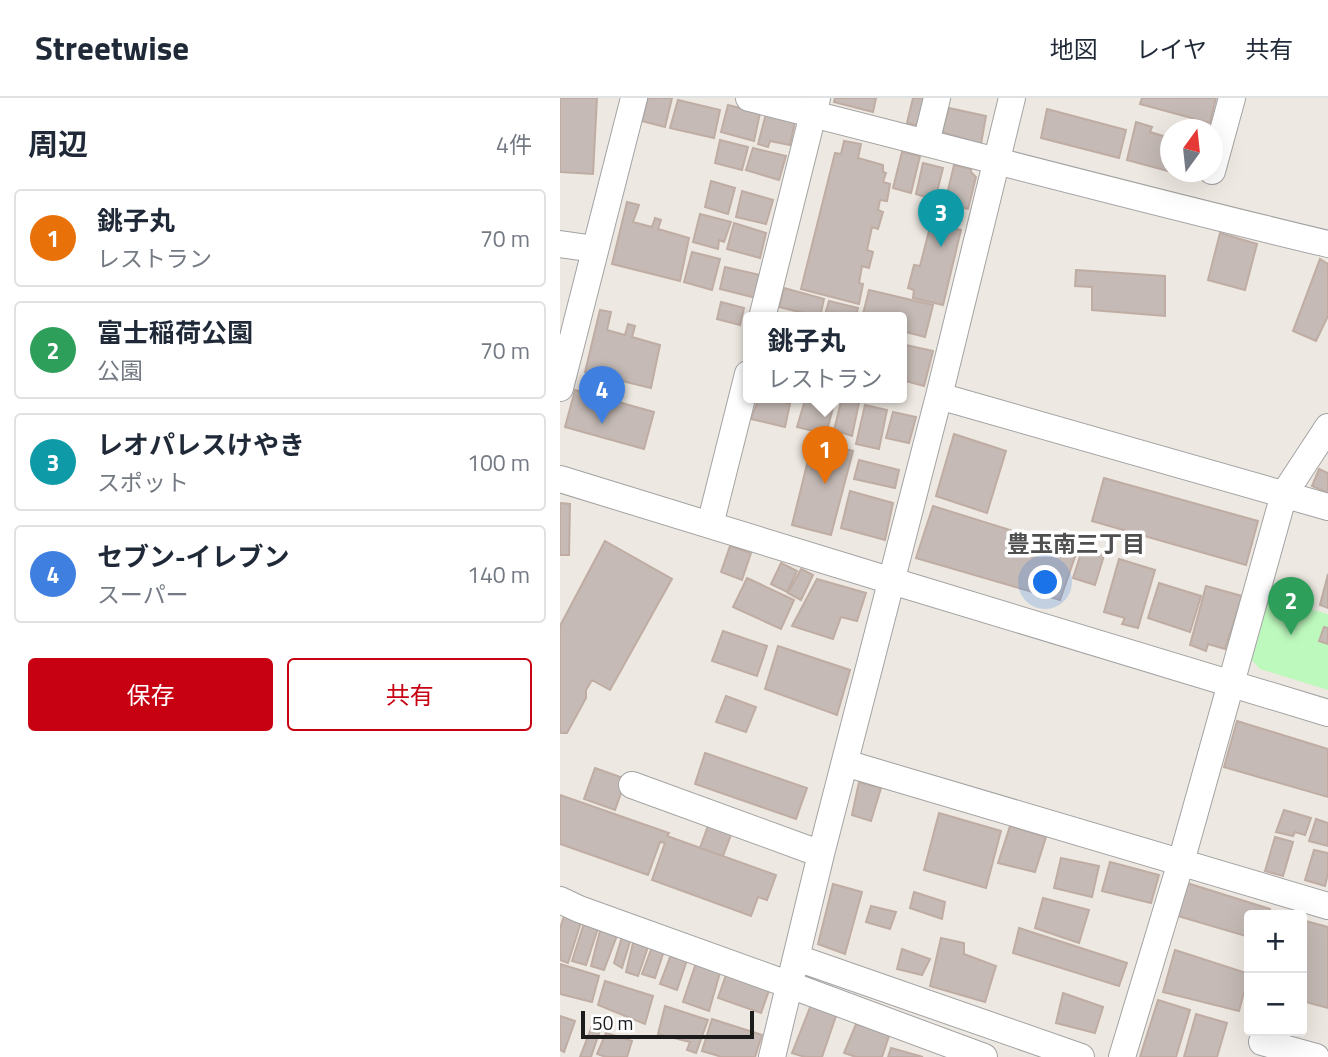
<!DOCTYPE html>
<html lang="ja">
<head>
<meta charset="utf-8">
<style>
  :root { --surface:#fff; --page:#f6f6f7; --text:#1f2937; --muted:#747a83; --line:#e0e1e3; --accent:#c70111 }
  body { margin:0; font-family:"Titillium Web","Noto Sans JP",sans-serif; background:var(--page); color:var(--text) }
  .controls { position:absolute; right:21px; bottom:21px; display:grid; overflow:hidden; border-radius:7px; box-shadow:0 7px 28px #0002 }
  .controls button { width:63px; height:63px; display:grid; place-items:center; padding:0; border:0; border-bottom:2px solid var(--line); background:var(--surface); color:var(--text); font:35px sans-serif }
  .compass { position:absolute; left:600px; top:21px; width:63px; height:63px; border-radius:50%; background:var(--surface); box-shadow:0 7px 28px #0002; rotate:15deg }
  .scale { position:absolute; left:21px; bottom:18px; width:173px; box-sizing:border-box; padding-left:7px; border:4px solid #1c1c1c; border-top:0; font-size:19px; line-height:24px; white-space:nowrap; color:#1c1c1c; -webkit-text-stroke:5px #fff; paint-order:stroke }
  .you { position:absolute; left:486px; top:485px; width:24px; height:24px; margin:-18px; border:5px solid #fff; border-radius:50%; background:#1a73e8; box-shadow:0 0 0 10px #1a73e833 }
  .badge { display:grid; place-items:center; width:46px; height:46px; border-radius:50%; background:var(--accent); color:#fff; font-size:23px; font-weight:700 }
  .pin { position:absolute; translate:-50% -58px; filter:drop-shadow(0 2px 4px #0008) }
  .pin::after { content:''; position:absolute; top:37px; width:24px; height:21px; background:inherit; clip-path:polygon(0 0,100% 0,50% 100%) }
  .popup { position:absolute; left:183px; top:214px; width:164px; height:91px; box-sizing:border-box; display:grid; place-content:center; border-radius:7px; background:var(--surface); filter:drop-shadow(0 2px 5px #0005); font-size:23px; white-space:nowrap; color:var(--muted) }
  .popup b { font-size:26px; color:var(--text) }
  .popup::after { content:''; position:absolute; left:50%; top:100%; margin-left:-14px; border:14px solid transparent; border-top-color:var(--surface) }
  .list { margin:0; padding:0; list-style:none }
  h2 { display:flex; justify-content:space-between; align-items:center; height:91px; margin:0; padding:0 28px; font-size:30px }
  h2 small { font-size:23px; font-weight:400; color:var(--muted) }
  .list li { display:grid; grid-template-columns:46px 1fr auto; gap:21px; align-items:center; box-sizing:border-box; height:98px; margin:0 14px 14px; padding:0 14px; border:2px solid var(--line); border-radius:7px }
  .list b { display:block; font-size:26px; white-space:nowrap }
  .list p { margin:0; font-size:23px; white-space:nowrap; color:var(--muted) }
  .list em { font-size:23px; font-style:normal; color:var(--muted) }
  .actions { display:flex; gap:14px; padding:21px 28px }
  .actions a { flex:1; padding:16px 0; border:2px solid var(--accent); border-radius:7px; text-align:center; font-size:24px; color:var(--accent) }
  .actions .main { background:var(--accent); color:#fff }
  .map { position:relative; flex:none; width:768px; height:959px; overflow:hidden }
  header { display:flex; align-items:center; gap:42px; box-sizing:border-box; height:98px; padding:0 35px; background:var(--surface); border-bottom:2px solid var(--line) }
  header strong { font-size:33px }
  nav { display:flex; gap:38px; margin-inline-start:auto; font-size:24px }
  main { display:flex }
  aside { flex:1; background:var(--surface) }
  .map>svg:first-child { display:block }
</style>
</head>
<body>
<header>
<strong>Streetwise</strong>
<nav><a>地図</a><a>レイヤ</a><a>共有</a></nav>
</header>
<main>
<aside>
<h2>周辺<small>4件</small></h2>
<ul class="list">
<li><span class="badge" style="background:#e8710a">1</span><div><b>銚子丸</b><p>レストラン</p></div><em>70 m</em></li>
<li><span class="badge" style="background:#2e9e5b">2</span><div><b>富士稲荷公園</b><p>公園</p></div><em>70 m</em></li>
<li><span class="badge" style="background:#0f9aa8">3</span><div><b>レオパレスけやき</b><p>スポット</p></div><em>100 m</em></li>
<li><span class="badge" style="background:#3f7fe0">4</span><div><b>セブン-イレブン</b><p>スーパー</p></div><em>140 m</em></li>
</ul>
<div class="actions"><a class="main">保存</a><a>共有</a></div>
</aside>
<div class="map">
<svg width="768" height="959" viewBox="0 0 768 959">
  <rect width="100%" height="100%" fill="#ede8e1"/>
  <!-- park -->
  <path fill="#bdf9bd" d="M706 499 768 516V592L700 571 688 558Z"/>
  <!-- building -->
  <path fill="#c5bab5" stroke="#bfada4" stroke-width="2" d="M0 0H37L33 76 0 74Z
    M88 0H112L105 29 82 23Z
    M275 0H316L313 14 274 4Z
    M353 0H367L360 28 347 25Z
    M582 0H656L650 25 580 6Z
    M118 2 160 12 154 40 110 30Z
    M168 7 200 15 194 43 161 34Z
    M389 10 426 18 421 46 382 34Z
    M487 11 566 32 559 60 481 40Z
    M206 16 235 24 230 47 210 43 208 49 198 46Z
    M576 24 592 29 590 34 610 40V74H636L634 80 567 62Z
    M160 42 188 49 182 72 155 65Z
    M284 43 301 46 298 60 323 67V74L326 75 323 84 330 86 327 103 320 102 318 112 323 114 318 131 312 129 307 152 313 154 309 170 302 168 299 185 303 186 299 206 241 191 275 55 281 56Z
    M193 50 226 58 219 82 186 72Z
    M342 54 360 58 351 95 333 90Z
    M363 65 383 70 375 102 356 96Z
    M394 67 411 71V74L416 79 408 111 385 105Z
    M151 83 175 90 168 116 145 109Z
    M182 93 213 102 206 126 176 119Z
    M67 104 79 107 73 124 92 129 95 120 101 122 98 131 129 140 120 183 52 166Z
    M140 116 171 124 164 144 159 142 158 151 133 144Z
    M174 125 206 135 200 160 167 151Z
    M371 125 401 132 383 207 353 200 354 192 348 190 354 167 360 168Z
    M660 135 697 146 685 192 648 182Z
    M132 154 160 161 152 192 124 184Z
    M760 161 768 166V218L756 243 733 233Z
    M165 169 200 177 196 200 160 191Z
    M516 172 605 178V218L532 212V189L515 188Z
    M224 190 264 201 260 219 219 209Z
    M309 192 373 207 365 239 342 233V220H302Z
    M269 203 298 210 295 220H264Z
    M161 204 184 210 180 227 157 221Z
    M40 212 51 214 47 232 65 237 68 226 75 228 72 239 100 247 91 290 25 274Z
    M346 247 373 253 364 288 342 282V263Z
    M15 292 94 314 84 351 5 329Z
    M199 300H210L230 306 225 329 191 321Z
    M282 300H300L292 338 274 332Z
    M245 302 273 310 266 336 237 329Z
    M305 307 327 312 319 351 296 346Z
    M333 314 356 319 349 345 326 340Z
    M394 336 446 353 427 415 376 398Z
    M253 342 293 353 271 437 232 427Z
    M299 362 339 372 335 390 294 381Z
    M759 371 768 375V395L752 388Z
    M544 380 698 423 686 467 532 423Z
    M290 393 333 405 325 442 281 430Z
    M0 405 10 406 9 457H0Z
    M373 408 517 453 500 502 356 460Z
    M45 443 112 481 50 592 32 582 26 592V600L7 635H0V528Z
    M524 446 545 454 535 487 513 480Z
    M170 448 191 455 182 482 161 474Z
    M559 461 595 472 578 530 562 526 565 520 544 514Z
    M221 465 237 473 227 494 211 486Z
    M241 471 253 477 241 502 228 495Z
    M768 476V510L760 507Z
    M187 480 234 502 221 531 173 509Z
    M257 481 306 495 297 523 281 519 273 541 232 528Z
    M599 485 641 498 630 534 588 520Z
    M646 488 682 498 665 551 648 546 646 553 630 547Z
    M764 529 768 530V546L759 543Z
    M163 533 207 548 197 578 152 563Z
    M218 548 290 572 277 617 205 591Z
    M166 598 196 609 186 634 156 624Z
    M677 623 768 651V699L664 669Z
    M145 655 247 690 236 721 135 686Z
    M35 670 66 681 55 712 24 701Z
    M299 684 321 690 311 723 292 717Z
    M0 697 109 735 107 738 216 777 207 802 198 799 191 818 92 782 105 745 100 744 88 777 0 746Z
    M724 712 751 720 745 737 735 734 733 738 716 734Z
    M379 715 441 733 426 790 364 772Z
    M756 721 768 725V748L749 743Z
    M149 725 172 734 163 758 140 750Z
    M450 728 486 739 475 774 438 765Z
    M715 739 733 744 723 778 705 773Z
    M754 752 768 755V776L765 788 745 782Z
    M501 760 539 768 532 799 494 790Z
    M550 764 599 777 591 805 542 793Z
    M627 785 710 811 708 817H689V839L618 818Z
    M273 786 302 794 285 856 258 846Z
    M354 794 385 804 382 821 350 810Z
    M483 800 529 812 519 845 475 830Z
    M311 808 336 814 330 831 306 824Z
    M6 813 23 818 8 865 0 862V830Z
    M26 819 40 824 26 867 12 863Z
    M742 822 768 829V910L742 903Z
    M42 825 59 832 44 872 31 868Z
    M459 830 567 865 559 888 453 855Z
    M62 839 71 840 62 870 54 865Z
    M381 840 404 845V856L436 868 425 904 370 888Z
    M74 841 89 846 78 878 66 874Z
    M92 849 104 853 95 880 82 876Z
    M342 851 370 861 362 877 337 871Z
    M615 852 689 876 679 913 603 894Z
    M112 854 128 859 117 892 100 886Z
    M137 862 161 871 149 913 123 904Z
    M0 866 39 878 32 904 0 896Z
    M167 874 211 887 201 915 158 900Z
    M45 883 93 898 85 926 38 907Z
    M503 895 543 909 535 935 496 925Z
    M598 902 630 912 616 959H580Z
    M251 907 277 915 262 959H245L232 955Z
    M105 908 148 922 136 955 127 952 130 944 98 936Z
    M636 916 667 925 657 959H624Z
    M0 918 15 923 4 954 0 952Z
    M152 921 202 937 195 959H162L142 953Z
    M296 926 330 935 322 959H296L284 955Z
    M32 928 40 932 31 959H20Z
    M46 935 72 943 67 959H46L37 956Z
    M331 950 363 959H328Z"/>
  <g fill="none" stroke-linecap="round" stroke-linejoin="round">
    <!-- minor casing -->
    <g stroke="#a3a3a3" stroke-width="28">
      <path id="minor" d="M189 0C382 48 574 100 768 146
        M366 45 377 0
        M652 73 672 0
        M0 146 35 151
        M202 220 257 0
        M0 290 74 0
        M379 298 768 409
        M0 381 332 483 768 615
        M150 427 188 276
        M285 665 768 808
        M72 687 261 756
        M0 802 19 811 230 887 424 959
        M237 860 521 959
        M702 944 756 959
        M212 959 261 756 379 298 452 0
        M562 959 621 764 724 396 768 329"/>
    </g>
    <!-- minor -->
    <use href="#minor" stroke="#fff" stroke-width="26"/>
  </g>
  <g text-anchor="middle" stroke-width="7" stroke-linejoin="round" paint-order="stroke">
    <!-- neighbourhood labels -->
    <g font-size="23" font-weight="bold" fill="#4f4f4f" stroke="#fff">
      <text x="516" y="454">豊玉南三丁目</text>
    </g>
  </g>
</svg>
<div class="controls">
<button>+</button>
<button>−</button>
</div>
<svg class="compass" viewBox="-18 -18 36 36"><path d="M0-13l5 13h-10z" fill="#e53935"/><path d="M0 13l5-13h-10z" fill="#747a83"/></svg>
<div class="scale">50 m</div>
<div class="you"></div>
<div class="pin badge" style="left:265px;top:386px;background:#e8710a">1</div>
<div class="popup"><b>銚子丸</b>レストラン</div>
<div class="pin badge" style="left:731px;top:537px;background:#2e9e5b">2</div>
<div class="pin badge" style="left:381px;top:149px;background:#0f9aa8">3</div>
<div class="pin badge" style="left:42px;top:326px;background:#3f7fe0">4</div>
</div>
</main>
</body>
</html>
